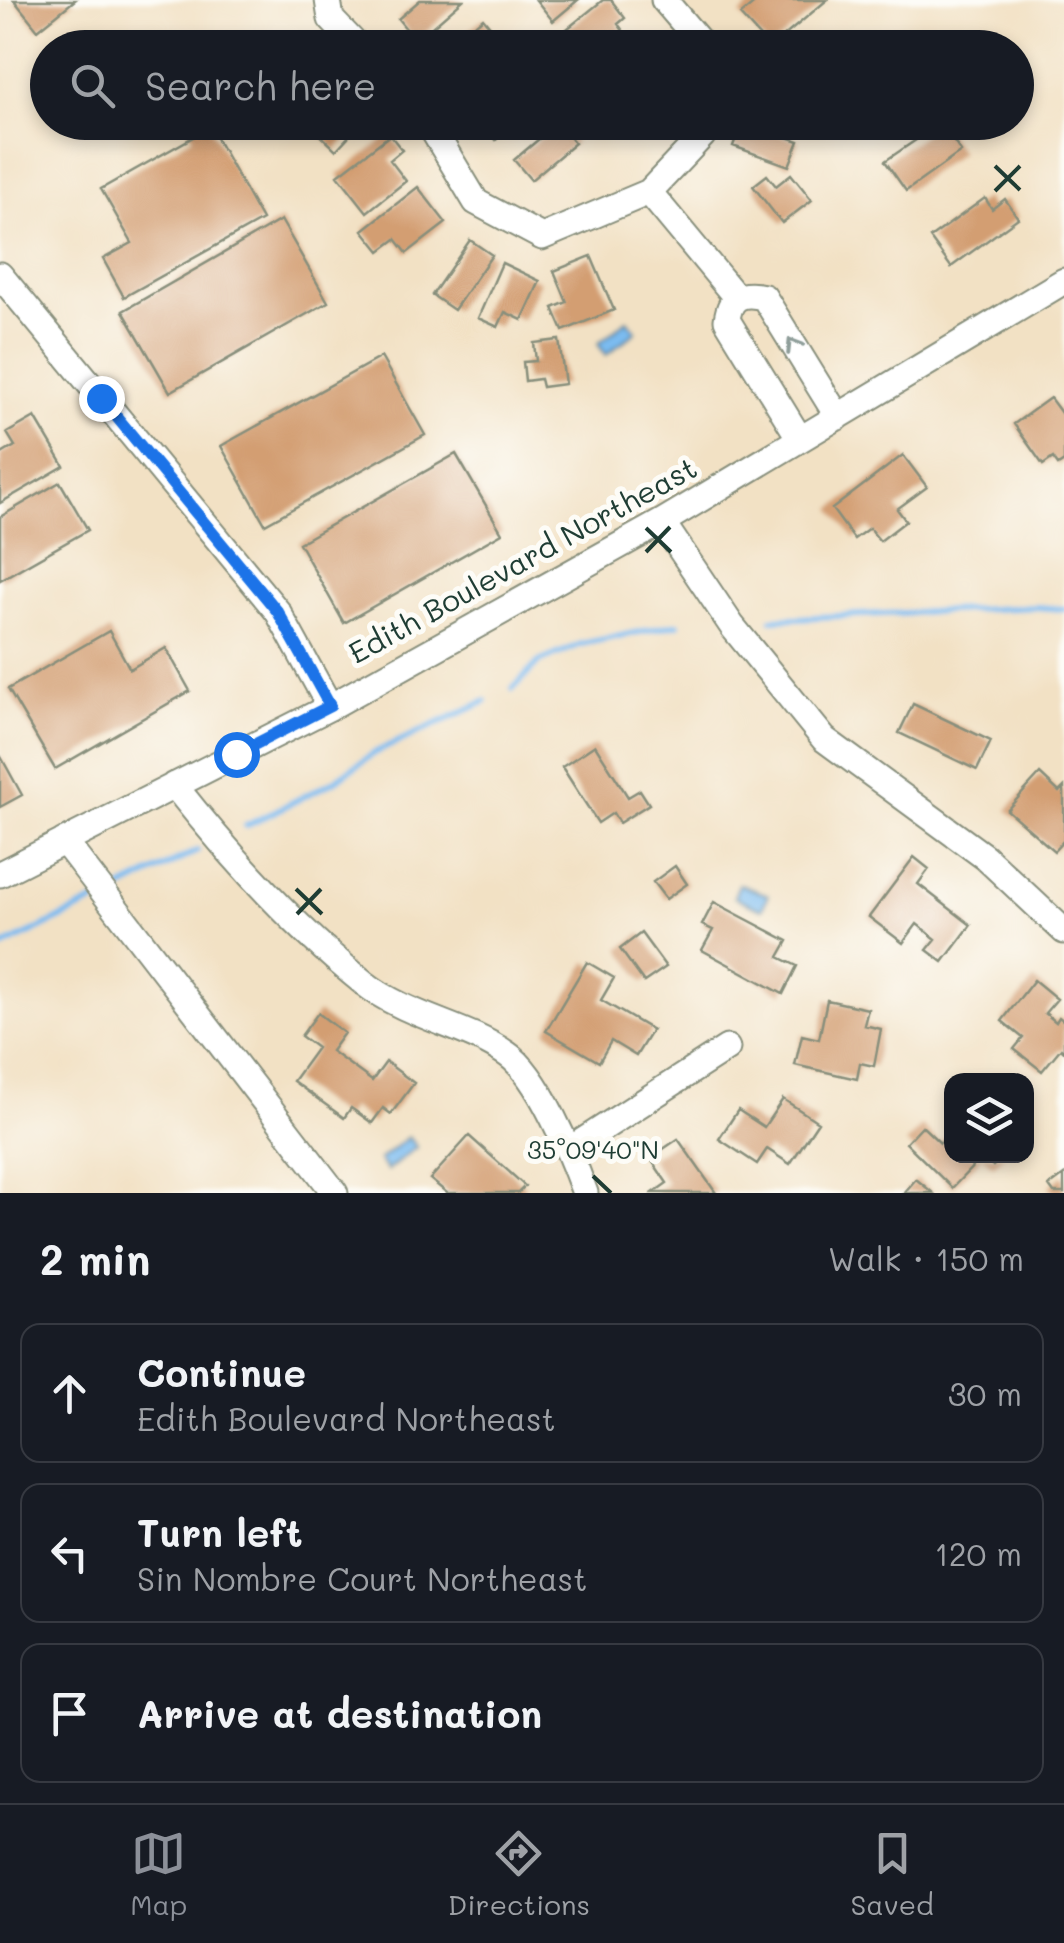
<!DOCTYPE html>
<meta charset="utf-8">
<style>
:root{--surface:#171b24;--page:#20242c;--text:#f1f3f6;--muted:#9ea1a6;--line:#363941;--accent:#8c9099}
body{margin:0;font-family:Mali,sans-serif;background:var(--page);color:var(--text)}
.controls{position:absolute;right:30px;bottom:30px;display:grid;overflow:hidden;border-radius:20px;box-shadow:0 5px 15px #0003}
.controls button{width:90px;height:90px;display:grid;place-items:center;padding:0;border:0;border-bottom:2px solid var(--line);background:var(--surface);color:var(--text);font:50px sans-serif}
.stop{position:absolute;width:30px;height:30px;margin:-22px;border:8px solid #1a73e8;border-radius:50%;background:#fff}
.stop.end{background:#1a73e8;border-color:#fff;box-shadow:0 2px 10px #0008}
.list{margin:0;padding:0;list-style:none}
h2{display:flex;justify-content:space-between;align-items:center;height:130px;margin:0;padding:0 40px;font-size:42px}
h2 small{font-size:32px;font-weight:400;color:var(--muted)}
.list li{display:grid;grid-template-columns:65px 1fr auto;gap:30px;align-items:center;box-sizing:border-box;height:140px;margin:0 20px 20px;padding:0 20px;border:2px solid var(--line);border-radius:20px}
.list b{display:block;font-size:38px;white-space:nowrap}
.list p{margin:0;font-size:32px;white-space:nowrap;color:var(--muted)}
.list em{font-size:32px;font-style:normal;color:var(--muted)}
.icon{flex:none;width:55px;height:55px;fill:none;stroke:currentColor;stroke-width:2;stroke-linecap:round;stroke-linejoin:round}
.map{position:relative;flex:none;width:1064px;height:1193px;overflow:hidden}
.search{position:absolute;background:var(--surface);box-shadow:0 5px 15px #0003;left:30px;right:30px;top:30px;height:110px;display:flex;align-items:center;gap:25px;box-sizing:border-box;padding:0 35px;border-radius:55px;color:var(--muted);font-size:38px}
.sheet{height:610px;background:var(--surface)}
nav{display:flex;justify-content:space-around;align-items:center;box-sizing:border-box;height:140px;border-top:2px solid var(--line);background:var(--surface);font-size:28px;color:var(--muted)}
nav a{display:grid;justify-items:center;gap:5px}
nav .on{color:var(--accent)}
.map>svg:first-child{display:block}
</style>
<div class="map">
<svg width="1064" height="1193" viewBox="0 0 1064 1193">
<rect width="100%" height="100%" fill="#fdfcf7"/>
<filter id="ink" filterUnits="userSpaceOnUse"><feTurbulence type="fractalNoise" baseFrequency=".01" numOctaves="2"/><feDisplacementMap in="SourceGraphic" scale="20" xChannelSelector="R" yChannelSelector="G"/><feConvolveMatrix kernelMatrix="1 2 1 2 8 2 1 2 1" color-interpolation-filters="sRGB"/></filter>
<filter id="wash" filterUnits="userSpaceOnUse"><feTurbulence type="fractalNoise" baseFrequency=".0048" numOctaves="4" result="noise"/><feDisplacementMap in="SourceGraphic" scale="40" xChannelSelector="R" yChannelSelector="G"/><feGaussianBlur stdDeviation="2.25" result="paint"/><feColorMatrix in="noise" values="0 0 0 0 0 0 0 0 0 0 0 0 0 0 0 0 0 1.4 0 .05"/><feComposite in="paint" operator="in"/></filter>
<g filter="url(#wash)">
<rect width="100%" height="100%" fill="#f2e1c4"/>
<!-- water -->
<path fill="#7bbbf0" stroke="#4d7c92" stroke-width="2.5" d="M 627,320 L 636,331 L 606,355 L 598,344 Z
M 739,884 L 768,895 L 762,909 L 734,897 Z
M 408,1137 L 416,1147 L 387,1171 L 379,1160 Z"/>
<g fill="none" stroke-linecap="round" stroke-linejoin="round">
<!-- stream -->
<path stroke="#7bbbf0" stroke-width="6" d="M 772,619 L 1036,607 L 1064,609
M 513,689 L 539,662 L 581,644 L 678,624
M 246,826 L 334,781 L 376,752 L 486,701
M 113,893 L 197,851
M 0,948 L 102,898"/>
</g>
<g id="blocks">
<!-- building -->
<path fill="#d39e72" d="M 14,0 L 75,0 L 38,30 Z
M 420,0 L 463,0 L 416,41 L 398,19 Z
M 536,0 L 578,0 L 553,21 Z
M 603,0 L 611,0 L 625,18 L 618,24 L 630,40 L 620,48 L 558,48 L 552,41 Z
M 758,0 L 827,0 L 770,48 L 740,15 Z
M 483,18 L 508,48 L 448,48 Z
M 200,122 L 207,122 L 262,220 L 124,297 L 103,259 L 132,243 L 101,189 L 193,137 L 188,129 Z
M 312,122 L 362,122 L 336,150 L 310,125 Z
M 479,122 L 514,122 L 496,140 Z
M 742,122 L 799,141 L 789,166 L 733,146 Z
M 558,123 L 575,143 L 531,180 L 514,160 Z
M 941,123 L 961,152 L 906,191 L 885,161 Z
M 390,135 L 402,150 L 390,160 L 406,181 L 367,212 L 338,175 Z
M 791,174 L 812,200 L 782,223 L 753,186 L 767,175 L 776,186 Z
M 418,187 L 446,223 L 407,253 L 396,239 L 380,251 L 363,230 Z
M 985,198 L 992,209 L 1005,199 L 1018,218 L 951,267 L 930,238 Z
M 281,220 L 328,302 L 170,392 L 123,311 Z
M 470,240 L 492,255 L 454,310 L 432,295 Z
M 591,256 L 614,310 L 563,331 L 553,308 L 567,302 L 554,271 Z
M 502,263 L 540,281 L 522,320 L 505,312 L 498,327 L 478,318 Z
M 559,340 L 565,384 L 542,387 L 540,379 L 525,381 L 523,362 L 536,361 L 534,343 Z
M 381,357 L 425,435 L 265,524 L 221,446 Z
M 1050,398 L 1064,417 L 1064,461 L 1058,465 L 1053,458 L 1043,465 L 1014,424 Z
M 35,417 L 64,466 L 0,503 L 0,455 L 15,446 L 7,433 Z
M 456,454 L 502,533 L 344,623 L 299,543 Z
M 903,455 L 927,487 L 897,509 L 906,521 L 880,541 L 869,528 L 854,539 L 832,509 Z
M 60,482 L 88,530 L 0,580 L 0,517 Z
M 109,631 L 130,669 L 166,648 L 190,691 L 55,769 L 8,689 Z
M 913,704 L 991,741 L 977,770 L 899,733 Z
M 595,745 L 628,797 L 640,790 L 649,804 L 619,823 L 613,813 L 598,823 L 562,767 Z
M 0,755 L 22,795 L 0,807 Z
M 1040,774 L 1059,792 L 1064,787 L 1064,840 L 1054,851 L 1007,810 Z
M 914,857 L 929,869 L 918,884 L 971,925 L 943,962 L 927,950 L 936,939 L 917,924 L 903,943 L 869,917 Z
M 675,866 L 687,884 L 666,899 L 653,882 Z
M 714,902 L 788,941 L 779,957 L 797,966 L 783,994 L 702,950 L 713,930 L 702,925 Z
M 641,933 L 666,967 L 644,982 L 620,949 Z
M 587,962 L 614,978 L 601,1000 L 652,1030 L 636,1056 L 611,1041 L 599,1062 L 546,1031 Z
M 1034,980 L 1057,999 L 1045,1013 L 1056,1022 L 1059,1017 L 1064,1021 L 1064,1051 L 1061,1048 L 1042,1071 L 1014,1049 L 1023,1038 L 1002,1021 Z
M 827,1000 L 868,1009 L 864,1025 L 881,1029 L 874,1066 L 860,1063 L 857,1079 L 795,1065 L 802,1035 L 819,1039 Z
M 318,1013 L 344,1033 L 331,1051 L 372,1081 L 386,1062 L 414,1083 L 391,1114 L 383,1108 L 372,1123 L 351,1108 L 344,1118 L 293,1081 L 317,1048 L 301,1036 Z
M 783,1099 L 818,1122 L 790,1164 L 767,1149 L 757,1164 L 719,1139 L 738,1110 L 764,1127 Z
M 922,1126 L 940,1143 L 952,1131 L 952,1156 L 1004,1156 L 993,1166 L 983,1156 L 952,1188 L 906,1143 Z
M 469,1136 L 525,1186 L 518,1193 L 447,1193 L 430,1179 Z
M 678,1139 L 716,1193 L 653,1193 L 667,1183 L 650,1158 Z
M 1064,1175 L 1064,1193 L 1054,1193 L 1049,1186 Z
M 916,1179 L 933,1193 L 904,1193 Z"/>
</g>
</g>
<g filter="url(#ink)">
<use href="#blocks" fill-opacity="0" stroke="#888f7c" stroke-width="2.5"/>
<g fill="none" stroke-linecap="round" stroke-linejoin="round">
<defs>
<path id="minor" d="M 328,0 L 331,19 L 359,48
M 664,0 L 705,48
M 428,122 L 476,202 L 542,237 L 649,192 L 703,135 L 705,122
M 649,192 L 736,297
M 0,275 L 278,612 L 330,707
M 800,439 L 727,320 C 730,296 742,292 764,297 L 838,417
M 662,522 L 732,626 L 824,739 L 985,857 L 1064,931
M 174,785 C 230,856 293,926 364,983 C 407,1017 463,1024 507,1054 C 539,1075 572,1157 585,1193
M 64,841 L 335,1193
M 0,874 L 330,707 L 662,522 L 1064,281
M 569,1150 L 727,1048"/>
</defs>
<!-- minor casing -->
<use href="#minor" stroke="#888f7c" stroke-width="29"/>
<!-- minor -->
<use href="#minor" stroke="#fff" stroke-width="25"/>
</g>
<!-- one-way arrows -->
<defs><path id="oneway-chevron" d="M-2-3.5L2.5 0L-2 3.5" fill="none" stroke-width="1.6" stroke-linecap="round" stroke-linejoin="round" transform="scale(2.5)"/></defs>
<use stroke="#8f9e9a" href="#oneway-chevron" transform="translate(793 345) rotate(-122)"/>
</g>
<g fill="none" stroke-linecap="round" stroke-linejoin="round" filter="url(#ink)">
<!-- route -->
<path stroke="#1a73e8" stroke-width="12" d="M 101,398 L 278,612 L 330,706 L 236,754"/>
</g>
<!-- ticks -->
<path fill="none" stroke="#1f3d34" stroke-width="4" d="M 995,166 L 1020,190M 995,191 L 1020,166M 646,528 L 671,552M 646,552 L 670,527M 296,889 L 322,914M 297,914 L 321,889M 593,1176 L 611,1193"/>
<g text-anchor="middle" stroke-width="10" stroke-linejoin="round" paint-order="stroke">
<!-- street labels -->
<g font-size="30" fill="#1f3d34" stroke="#fdfcf7">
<text transform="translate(523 561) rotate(-29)" y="10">Edith Boulevard Northeast</text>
</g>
</g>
<g font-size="25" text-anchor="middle" fill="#1f3d34" stroke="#fdfcf7" stroke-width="10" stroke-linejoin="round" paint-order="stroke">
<text x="593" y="1159">35°09'40"N</text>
</g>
</svg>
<div class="controls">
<button><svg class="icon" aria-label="layers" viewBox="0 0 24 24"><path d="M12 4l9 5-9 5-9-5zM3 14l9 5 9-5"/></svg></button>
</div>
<div class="stop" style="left:236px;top:754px"></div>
<div class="stop end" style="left:101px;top:398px"></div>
<div class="search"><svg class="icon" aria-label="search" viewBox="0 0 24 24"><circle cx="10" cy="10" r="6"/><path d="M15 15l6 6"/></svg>Search here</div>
</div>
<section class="sheet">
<h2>2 min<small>Walk · 150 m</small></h2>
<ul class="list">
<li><svg class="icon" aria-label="ahead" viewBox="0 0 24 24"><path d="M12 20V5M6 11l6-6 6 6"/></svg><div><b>Continue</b><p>Edith Boulevard Northeast</p></div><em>30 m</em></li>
<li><svg class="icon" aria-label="left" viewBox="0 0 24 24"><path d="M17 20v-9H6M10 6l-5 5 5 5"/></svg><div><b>Turn left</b><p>Sin Nombre Court Northeast</p></div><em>120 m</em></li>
<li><svg class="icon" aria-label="arrive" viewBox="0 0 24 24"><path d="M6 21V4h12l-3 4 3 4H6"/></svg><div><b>Arrive at destination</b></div></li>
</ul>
</section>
<nav>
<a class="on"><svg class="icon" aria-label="map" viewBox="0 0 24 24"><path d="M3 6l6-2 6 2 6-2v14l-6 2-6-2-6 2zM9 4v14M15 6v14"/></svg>Map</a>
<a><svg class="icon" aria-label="directions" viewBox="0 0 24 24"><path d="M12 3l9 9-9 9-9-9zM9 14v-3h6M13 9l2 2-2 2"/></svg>Directions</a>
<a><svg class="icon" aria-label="saved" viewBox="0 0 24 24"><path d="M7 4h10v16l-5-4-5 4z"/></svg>Saved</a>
</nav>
